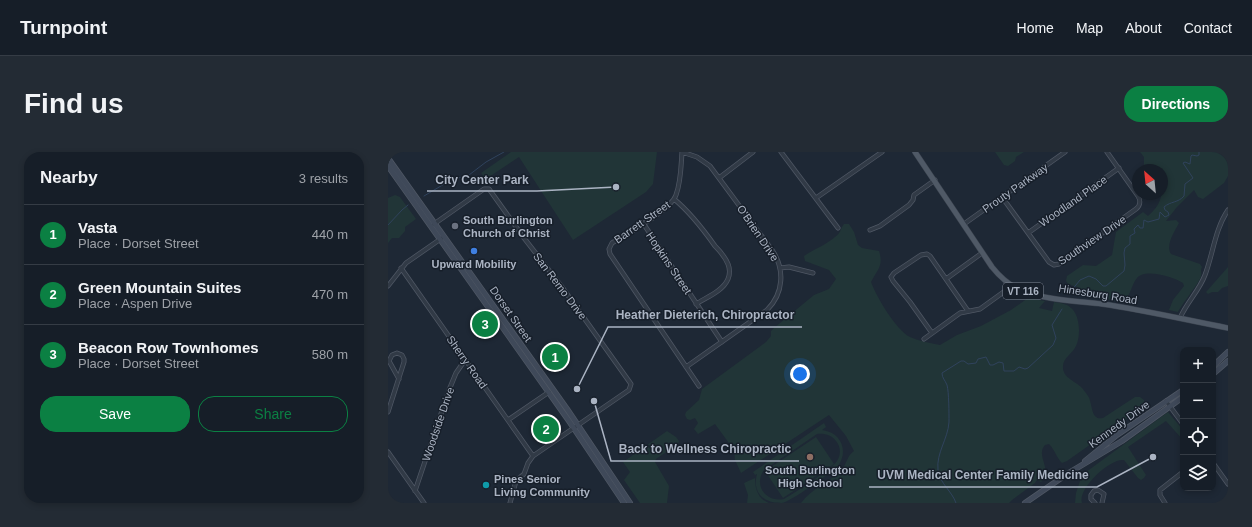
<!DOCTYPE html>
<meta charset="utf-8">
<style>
:root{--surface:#161e28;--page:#232b34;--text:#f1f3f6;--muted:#9ea2a8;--line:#353c45;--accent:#0b8043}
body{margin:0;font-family:Helvetica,sans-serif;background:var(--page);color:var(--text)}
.controls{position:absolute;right:12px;bottom:12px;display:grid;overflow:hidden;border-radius:8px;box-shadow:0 2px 6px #0003}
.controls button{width:36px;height:36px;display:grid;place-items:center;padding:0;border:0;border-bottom:1px solid var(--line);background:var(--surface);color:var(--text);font:20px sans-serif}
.compass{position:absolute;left:744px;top:12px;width:36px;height:36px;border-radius:50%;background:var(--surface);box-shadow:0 2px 6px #0003;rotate:333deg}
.you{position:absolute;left:412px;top:222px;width:14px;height:14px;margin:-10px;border:3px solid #fff;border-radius:50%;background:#1a73e8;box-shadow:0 0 0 6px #1a73e833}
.badge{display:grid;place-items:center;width:26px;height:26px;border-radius:50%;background:var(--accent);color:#fff;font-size:13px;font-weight:700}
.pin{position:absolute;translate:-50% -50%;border:2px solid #fff;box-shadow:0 1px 4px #0006}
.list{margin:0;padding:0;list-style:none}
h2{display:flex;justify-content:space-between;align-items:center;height:52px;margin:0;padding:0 16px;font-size:17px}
h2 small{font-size:13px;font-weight:400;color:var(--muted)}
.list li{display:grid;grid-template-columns:26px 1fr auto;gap:12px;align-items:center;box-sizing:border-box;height:60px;padding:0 16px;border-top:1px solid var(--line)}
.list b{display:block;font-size:15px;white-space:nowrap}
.list p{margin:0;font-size:13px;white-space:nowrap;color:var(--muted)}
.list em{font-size:13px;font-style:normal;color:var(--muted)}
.actions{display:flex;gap:8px;padding:12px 16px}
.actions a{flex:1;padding:9px 0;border:1px solid var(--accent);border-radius:16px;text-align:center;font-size:14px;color:var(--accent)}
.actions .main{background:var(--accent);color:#fff}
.icon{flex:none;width:22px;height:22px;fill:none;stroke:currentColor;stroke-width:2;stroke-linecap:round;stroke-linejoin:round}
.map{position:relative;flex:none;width:840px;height:351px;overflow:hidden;border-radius:16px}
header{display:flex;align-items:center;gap:24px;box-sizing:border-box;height:56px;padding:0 20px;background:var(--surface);border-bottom:1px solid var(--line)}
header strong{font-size:19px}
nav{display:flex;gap:22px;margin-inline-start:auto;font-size:14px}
.intro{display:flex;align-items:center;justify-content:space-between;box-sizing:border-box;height:96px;padding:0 24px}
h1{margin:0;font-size:28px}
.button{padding:10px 18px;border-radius:16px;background:var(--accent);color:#fff;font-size:14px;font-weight:700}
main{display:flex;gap:24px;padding:0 24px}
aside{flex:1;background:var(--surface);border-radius:16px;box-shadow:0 2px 6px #0003}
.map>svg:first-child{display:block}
</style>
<header>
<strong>Turnpoint</strong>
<nav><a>Home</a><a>Map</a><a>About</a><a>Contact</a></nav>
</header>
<div class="intro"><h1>Find us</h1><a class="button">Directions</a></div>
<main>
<aside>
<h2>Nearby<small>3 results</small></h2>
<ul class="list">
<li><span class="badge">1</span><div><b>Vasta</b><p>Place · Dorset Street</p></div><em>440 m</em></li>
<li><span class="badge">2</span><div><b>Green Mountain Suites</b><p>Place · Aspen Drive</p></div><em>470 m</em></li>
<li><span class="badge">3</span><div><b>Beacon Row Townhomes</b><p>Place · Dorset Street</p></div><em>580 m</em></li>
</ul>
<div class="actions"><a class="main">Save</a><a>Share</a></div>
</aside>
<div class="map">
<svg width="840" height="351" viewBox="0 0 840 351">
<rect width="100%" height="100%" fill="#1e2835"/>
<!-- green -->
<path fill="#213537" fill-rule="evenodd" d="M 123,0 L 269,0 L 265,32 L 258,40 L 185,88 L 131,5 L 98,27 L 93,21 Z
M 607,0 L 636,0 L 628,5 L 627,9 L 620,14 L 616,13 Z
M 752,0 L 840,0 L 840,24 L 836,31 L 815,47 L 810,45 L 806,38 L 789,55 L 778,69 L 788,68 L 791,71 C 787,79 777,93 783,102 L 812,112 L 814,115 C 812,119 814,120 813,124 C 812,130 794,152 790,160 L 781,158 L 785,148 L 796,134 L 795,131 C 786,125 757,116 749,126 C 743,133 743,145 734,150 L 697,143 L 689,135 L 680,132 L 678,129 L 679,124 L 695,113 L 708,114 L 724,103 L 728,80 L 755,60 L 760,64 C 777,50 774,37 774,18 L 758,18 L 756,15 L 756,5 Z
M 7,43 L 12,45 L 28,67 L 17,75 L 17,79 L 11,86 L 4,86 L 0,91 L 0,46 Z
M 456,72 L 461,72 L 466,80 L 470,93 L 474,96 L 491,99 C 496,114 489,118 483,130 C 488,144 508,178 522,185 C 531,189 542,191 552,193 L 569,183 L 593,174 L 623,158 L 640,146 L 657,149 L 651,156 L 664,159 L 666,150 C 671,151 678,151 683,156 C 692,163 693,184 688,194 C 685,201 675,206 675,214 C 674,226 688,229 694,236 C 696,238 698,241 700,244 C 705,251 702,269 715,266 L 747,245 L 752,245 L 756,248 L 756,252 L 754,256 L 679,309 L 674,311 C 668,305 667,298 661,292 L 657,293 C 648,303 662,314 656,327 L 653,330 L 649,328 L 647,331 L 624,348 L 621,351 L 413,351 C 424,336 442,330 454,317 C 460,310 458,305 466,299 L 458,284 L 441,263 L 353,321 L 347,308 L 346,298 L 327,272 L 310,282 L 306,277 L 310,271 L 307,266 L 302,268 L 299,267 L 297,263 L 298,260 L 311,248 L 314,237 L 378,190 L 383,184 L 383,179 L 386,176 L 426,143 L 441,137 L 448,127 L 441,118 L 417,109 L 416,104 C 426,97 438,93 447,85 C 453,81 452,77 456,72 Z
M 840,115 L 840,134 L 834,136 L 830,140 L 824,140 L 820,142 L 818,140 Z
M 780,260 L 795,278 L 795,288 L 778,269 L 740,295 L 758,323 L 756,326 L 753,328 L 750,326 L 736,308 C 722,306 689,337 694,351 L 687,351 L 688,341 L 694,323 Z
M 436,271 L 438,275 L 434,278 C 453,280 461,299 450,314 C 443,321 402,350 394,351 C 385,351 377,349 372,343 C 367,336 367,329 369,322 L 367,323 L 365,320 ZM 429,282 C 436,281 444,283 448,289 C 453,295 453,303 449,309 C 445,316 405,342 396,347 C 378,351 365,333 376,318 Z
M 279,279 L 288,285 L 291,289 L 290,292 L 268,307 L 267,310 L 281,334 L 279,351 L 252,351 L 236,328 L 242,320 L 235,310 Z
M 428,285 L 446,312 L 395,346 L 377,319 Z
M 367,326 C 367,337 370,347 381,351 L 359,351 L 360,343 L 356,331 Z"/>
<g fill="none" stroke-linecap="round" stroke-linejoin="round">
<!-- stream -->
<path stroke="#30435d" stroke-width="1" d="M 36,44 L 63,28 L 81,23 L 98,10 L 116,0
M 0,73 L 14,58 L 20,53
M 683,139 L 692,128 L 701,124 L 708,127 L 715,134 L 718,134 L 736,119 L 737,113 L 736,101 L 737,96 L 742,92 L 742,84 L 747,81 L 746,77 L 750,73 L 752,76 L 755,76 L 756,68 L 760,70 L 771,67 L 772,60 L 777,65 L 781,63 L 780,60 L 777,58 L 776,55 C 783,49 790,51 796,44 L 797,32 L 805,26 L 795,11 L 797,10 L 802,12 L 803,4 L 804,3 L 809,4 L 811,3 L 811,0
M 568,351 C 564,339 552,332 550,318 C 548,301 560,287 561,270 C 561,262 561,240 559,233 C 557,228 554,226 554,221 L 573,209 L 576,209 L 580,212 L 588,211 L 590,207 L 598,205 L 602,213 L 605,213 L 611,210 L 615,211 L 616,219 L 626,219 L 631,215 L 637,217 L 640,216 L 665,193 L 668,186 L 664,173 L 674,157"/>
<defs>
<path id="minor" d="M 294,0 L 309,5 L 322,14 L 384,98 C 397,117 396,141 379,158 L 298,215
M 294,0 C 293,14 293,30 288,43 C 283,58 239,82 224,91 L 221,97 L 222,102 L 311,234
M 393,0 L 450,76
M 331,26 L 365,0
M 614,45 L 661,110 L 666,113 L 671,112 L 748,57 C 752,54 753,49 750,44 L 719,0
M 428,46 L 494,0
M 286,47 C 303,61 315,77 327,94 C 332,99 337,105 340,112 C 342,117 342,122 340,127 C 335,139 319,145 308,152
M 255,71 L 334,190
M 46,72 L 96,37 L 101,37 L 136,86 L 174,135 L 243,232 L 241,238 L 145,304 L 140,311 L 136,322 L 128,329 L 122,351
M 576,72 L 677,0
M 482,78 L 492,74 L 521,53 L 525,48 L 526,43 L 547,28
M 640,81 L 731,16
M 13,116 L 145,304
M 392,116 L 401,115 L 425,121
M 558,127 L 594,101
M 0,134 L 18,111 L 54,86
M 792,166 C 799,150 811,139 817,123 C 825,102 827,77 840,58
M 544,181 L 522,150 L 505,129 L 503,125 L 506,121 L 533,103 L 539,102 L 542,104 L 580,159
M 536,187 L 572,161 L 592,157 L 617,139 L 623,133
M 778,249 L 795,272
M 0,260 L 16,210 L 16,207 L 14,203 L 9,201 L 4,203 L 1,209 L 11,227
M 120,268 L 161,240
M 0,300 L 36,351
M 825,311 L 840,332
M 27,339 L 61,238 L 68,221 L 77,208
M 707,351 L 703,347 L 703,343 L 706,339 L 710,338 L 716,342 L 714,351
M 777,351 L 772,343 L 772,338 L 795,320"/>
<path id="secondary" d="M 0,6 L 179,257 L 242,351
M 0,14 L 181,269 L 236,351
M 825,214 L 840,200
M 825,222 L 840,209
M 697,309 L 729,283 L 795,238
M 637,351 L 679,322 L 734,289 L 795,245"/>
<path id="primary" d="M 527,0 L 604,115 C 612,125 621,133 632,138 C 656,148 688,149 714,152 C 756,158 798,168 840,176"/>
</defs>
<!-- minor casing -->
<use href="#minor" stroke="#4f5764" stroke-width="5"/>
<!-- secondary casing -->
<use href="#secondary" stroke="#4f5764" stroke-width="6"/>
<!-- primary casing -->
<use href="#primary" stroke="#3b434f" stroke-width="6"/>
<!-- minor -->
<use href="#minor" stroke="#313a46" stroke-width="3.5"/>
<!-- secondary -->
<use href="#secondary" stroke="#3f4959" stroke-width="4.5"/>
<!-- primary -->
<use href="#primary" stroke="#4f5966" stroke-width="5"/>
</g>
<!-- markers -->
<circle fill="#6b7280" stroke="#171f2a" stroke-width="1.5" cx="67" cy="74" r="4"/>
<circle fill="#3f7fe0" stroke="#171f2a" stroke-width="1.5" cx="86" cy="99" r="4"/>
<circle fill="#8d6e63" stroke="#171f2a" stroke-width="1.5" cx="422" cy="305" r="4"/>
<circle fill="#0f9aa8" stroke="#171f2a" stroke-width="1.5" cx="98" cy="333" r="4"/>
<g text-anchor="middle" stroke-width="3" stroke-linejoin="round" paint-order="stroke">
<!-- shield labels -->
<rect fill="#171f2a" stroke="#7f8795" stroke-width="1" x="615" y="131" width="40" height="16" rx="3"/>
<g font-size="10" font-weight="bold" fill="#abb4c3">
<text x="635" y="143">VT 116</text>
</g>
<!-- street labels -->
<g font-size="11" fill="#abb4c3" stroke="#171f2a">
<text transform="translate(627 36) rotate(-35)" y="4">Prouty Parkway</text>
<text transform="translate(685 49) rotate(-35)" y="4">Woodland Place</text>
<text transform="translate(254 70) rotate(-35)" y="4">Barrett Street</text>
<text transform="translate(370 81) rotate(56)" y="4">O'Brien Drive</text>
<text transform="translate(704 88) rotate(-34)" y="4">Southview Drive</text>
<text transform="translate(281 111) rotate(56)" y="4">Hopkins Street</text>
<text transform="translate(172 134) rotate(53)" y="4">San Remo Drive</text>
<text transform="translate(710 142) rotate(9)" y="4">Hinesburg Road</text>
<text transform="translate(123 162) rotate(55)" y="4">Dorset Street</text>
<text transform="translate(79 210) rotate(55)" y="4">Sherry Road</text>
<text transform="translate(50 272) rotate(-71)" y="4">Woodside Drive</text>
<text transform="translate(731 272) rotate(-36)" y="4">Kennedy Drive</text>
</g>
<!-- poi labels -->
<g font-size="11" font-weight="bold" fill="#abb4c3" stroke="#171f2a" text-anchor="start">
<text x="75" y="72">South Burlington<tspan x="75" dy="13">Church of Christ</tspan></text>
<text x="86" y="116" text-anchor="middle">Upward Mobility</text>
<text x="422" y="322" text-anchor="middle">South Burlington<tspan x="422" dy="13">High School</tspan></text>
<text x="106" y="331">Pines Senior<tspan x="106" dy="13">Living Community</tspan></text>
</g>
</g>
<!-- callouts -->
<path fill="none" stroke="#abb4c3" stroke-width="1.5" d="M228 35L149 39H39M189 237L220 175H414M206 249L223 309H411M765 305L709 335H481"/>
<g fill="#abb4c3" stroke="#171f2a" stroke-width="1.5">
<circle cx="228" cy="35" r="4"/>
<circle cx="189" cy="237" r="4"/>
<circle cx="206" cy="249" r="4"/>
<circle cx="765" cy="305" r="4"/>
</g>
<g font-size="12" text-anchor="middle" font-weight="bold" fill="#abb4c3" stroke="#171f2a" stroke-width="3" stroke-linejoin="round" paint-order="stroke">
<text x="94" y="32">City Center Park</text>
<text x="317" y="167">Heather Dieterich, Chiropractor</text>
<text x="317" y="301">Back to Wellness Chiropractic</text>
<text x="595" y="327">UVM Medical Center Family Medicine</text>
</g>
</svg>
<div class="controls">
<button>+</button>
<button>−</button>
<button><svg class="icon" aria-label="locate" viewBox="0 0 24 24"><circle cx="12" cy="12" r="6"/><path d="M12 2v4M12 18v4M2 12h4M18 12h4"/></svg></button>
<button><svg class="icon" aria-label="layers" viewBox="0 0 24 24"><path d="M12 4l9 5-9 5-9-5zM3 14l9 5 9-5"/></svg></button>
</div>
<svg class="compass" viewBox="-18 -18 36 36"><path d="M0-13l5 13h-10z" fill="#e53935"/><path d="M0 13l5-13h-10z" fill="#9ea2a8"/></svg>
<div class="you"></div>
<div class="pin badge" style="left:167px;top:205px">1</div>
<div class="pin badge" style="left:158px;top:277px">2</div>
<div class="pin badge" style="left:97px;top:172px">3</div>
</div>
</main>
